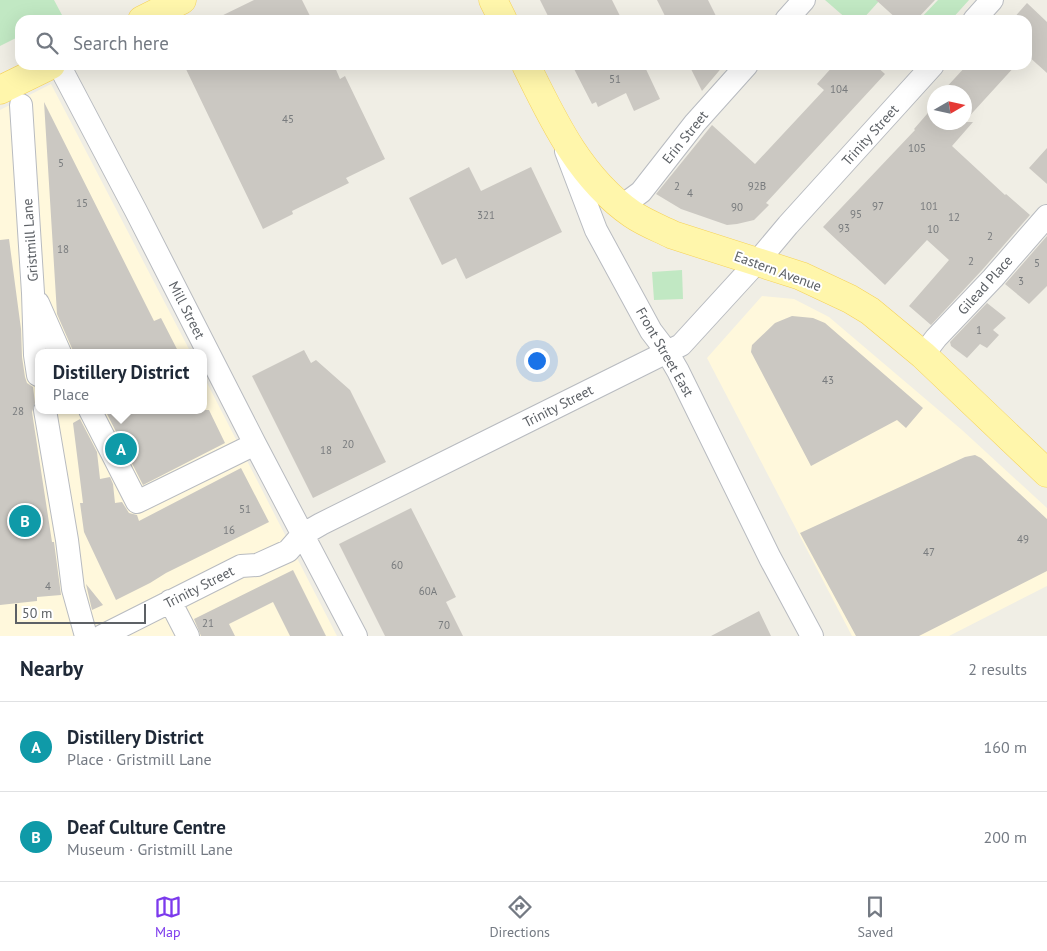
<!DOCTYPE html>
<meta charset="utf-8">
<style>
:root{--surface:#fff;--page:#f6f6f7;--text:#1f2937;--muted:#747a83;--line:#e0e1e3;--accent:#7c3aed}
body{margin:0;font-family:"PT Sans",sans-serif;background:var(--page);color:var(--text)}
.compass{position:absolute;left:927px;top:85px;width:45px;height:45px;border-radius:50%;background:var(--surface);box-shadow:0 5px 20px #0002;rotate:81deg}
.scale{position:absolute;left:15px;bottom:12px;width:131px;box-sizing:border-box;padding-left:5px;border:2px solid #5d6166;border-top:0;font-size:14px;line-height:18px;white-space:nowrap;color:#5d6166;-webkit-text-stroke:4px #fff;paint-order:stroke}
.you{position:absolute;left:536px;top:360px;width:18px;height:18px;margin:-12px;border:4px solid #fff;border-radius:50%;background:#1a73e8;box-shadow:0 0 0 8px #1a73e833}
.badge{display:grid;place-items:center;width:32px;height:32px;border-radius:50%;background:var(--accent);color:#fff;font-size:16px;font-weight:700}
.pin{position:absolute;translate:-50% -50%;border:2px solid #fff;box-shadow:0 1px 5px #0006}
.popup{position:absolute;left:35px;top:349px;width:172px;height:65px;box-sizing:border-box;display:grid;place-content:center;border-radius:10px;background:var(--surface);filter:drop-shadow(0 1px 4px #0005);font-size:16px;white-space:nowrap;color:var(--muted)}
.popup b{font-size:19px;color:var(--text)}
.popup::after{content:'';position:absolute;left:50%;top:100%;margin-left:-10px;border:10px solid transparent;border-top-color:var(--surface)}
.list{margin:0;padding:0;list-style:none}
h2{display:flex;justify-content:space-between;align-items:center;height:65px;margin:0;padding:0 20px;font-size:21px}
h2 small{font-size:16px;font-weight:400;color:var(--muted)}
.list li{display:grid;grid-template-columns:32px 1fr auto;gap:15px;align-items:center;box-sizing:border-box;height:90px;padding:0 20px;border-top:1px solid var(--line)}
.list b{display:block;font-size:19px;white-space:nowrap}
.list p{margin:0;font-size:16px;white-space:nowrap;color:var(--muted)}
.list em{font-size:16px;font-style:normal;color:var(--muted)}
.icon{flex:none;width:28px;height:28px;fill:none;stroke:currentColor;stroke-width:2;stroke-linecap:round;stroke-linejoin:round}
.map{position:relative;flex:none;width:1047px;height:636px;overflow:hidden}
.search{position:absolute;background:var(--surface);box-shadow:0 5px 20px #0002;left:15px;right:15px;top:15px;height:55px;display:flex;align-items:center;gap:12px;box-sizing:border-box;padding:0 18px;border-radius:15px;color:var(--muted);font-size:19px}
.sheet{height:245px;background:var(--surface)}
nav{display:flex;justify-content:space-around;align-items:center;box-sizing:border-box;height:70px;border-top:1px solid var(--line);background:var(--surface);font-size:14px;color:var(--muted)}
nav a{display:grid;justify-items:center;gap:2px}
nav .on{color:var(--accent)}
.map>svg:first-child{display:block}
</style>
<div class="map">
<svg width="1047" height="636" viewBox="0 0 1047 636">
<rect width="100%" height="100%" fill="#f0eee5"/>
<!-- commercial -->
<path fill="#fff8dc" d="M 51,84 L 191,353 L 38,353 L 38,410 L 204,410 L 204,377 L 337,636 L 0,636 L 0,110 Z
M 762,296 L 794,299 L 829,317 L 962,430 L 1047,508 L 1047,586 L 949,636 L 852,636 L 707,358 Z"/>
<!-- green -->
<path fill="#c1e8c3" d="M 0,0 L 54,0 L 62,15 L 52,20 L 20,20 L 20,36 L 0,46 Z
M 825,0 L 880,0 L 862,20 L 848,20 Z
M 938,0 L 969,0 L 951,20 L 919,20 Z
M 682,270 L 683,299 L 654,300 L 652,272 Z"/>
<!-- building -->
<path fill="#cbc8c2" d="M 254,0 L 302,0 L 312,20 L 213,20 Z
M 540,0 L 612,0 L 622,20 L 550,20 Z
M 657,0 L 708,0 L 718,20 L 667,20 Z
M 876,0 L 935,0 L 916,20 L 898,20 Z
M 1027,3 L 1047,22 L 1047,73 L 1027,55 L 1027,20 L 1012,20 Z
M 184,65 L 334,65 L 340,79 L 345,76 L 385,159 L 346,178 L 349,183 L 292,211 L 293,214 L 263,229 Z
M 572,65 L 644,65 L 660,99 L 634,111 L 626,93 L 598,107 L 596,102 L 592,104 Z
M 689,65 L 724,65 L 702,91 Z
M 834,65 L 875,65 L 885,74 L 766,203 L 769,205 L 754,220 L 737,224 L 727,225 L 681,209 L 656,194 L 712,125 L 755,164 L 824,90 L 817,84 Z
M 967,65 L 1016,65 L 964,122 L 964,92 L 942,92 Z
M 44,102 L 154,321 L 161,318 L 179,353 L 74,353 L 57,314 Z
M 934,106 L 934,122 L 973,122 L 952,146 L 1005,195 L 1006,194 L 1030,215 L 983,269 L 931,325 L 909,306 L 949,260 L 927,240 L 885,285 L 823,227 L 915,130 L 914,129 Z
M 1047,148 L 1047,184 L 1029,168 Z
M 469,167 L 481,191 L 531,167 L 562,232 L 466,279 L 456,258 L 442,265 L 409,198 Z
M 1047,236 L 1047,286 L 1029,304 L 1005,284 Z
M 9,239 L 21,329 L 22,357 L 25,377 L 27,383 L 33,387 L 35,403 L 32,412 L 52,542 L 54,542 L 61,595 L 37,597 L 37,601 L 0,605 L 0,240 Z
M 987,303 L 1006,318 L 993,330 L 999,335 L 987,348 L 980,344 L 967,358 L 951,346 L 950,342 Z
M 792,316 L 813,318 L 825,323 L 923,408 L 906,428 L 897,420 L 811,466 L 751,352 L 752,345 L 775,323 Z
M 304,350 L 311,363 L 316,360 L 350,390 L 386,462 L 313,498 L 252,376 Z
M 105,410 L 209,410 L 225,443 L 143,485 Z
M 80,419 L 97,452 L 100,479 L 110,477 L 113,484 L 115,503 L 122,502 L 129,513 L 137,515 L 139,521 L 241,468 L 269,522 L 166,573 L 150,583 L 116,600 L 84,532 L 80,503 L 83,503 L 73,423 Z
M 975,455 L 981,458 L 1047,519 L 1047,571 L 919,636 L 856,636 L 800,533 L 965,457 Z
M 411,508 L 456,597 L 446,602 L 463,636 L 385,636 L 339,544 Z
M 293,570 L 326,636 L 290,636 L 273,602 L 229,624 L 235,636 L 201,636 L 194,619 Z
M 86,584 L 103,605 L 92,610 Z
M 759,611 L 771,636 L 711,636 Z"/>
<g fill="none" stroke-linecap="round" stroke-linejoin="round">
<defs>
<path id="minor" d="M 786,20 L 804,0
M 974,20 L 992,0
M 59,65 L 136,211 L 255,444 L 356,636
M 21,105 L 33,293 L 35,355 L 38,375
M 566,151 L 596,230 L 651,331 L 667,352 L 678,371 L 770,558 L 812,636
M 622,206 L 641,192 L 695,123 L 747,65
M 38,303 L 60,353
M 923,355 L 936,338 L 993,278 L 1047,216
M 45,410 L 67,540 L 73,589 L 86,636
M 90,410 L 137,502 L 255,444
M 170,601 L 188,636
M 102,636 L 241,566 L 257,565 L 288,551 L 302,535 L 321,524 L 681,345 L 757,262 L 788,225 L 933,65"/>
<path id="major" d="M 493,0 L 503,20
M 142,20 L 182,0
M 526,65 C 553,120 580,178 632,214 C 645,223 659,228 673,235 L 801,276 L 850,299 L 870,311 L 923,355 L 1047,473
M 0,90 L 51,65"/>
</defs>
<!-- minor casing -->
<use href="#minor" stroke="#b8bbc0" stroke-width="24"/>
<!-- major casing -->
<use href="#major" stroke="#f6d258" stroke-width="29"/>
<!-- minor -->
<use href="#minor" stroke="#fff" stroke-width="22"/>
<!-- major -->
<use href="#major" stroke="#fff6ab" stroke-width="28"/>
</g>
<g text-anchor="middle" stroke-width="4" stroke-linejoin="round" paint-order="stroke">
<!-- number labels -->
<g font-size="11" fill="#787b7d">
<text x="615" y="83">51</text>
<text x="839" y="93">104</text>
<text x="288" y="123">45</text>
<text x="917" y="152">105</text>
<text x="61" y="167">5</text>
<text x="677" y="190">2</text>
<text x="757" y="190">92B</text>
<text x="690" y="197">4</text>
<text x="82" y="207">15</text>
<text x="878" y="210">97</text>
<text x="929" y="210">101</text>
<text x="737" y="211">90</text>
<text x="856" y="218">95</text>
<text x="486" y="219">321</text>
<text x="954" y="221">12</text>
<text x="844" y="232">93</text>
<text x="933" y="233">10</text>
<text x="990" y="240">2</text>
<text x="63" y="253">18</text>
<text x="971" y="265">2</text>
<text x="1037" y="267">5</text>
<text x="1021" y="285">3</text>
<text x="979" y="334">1</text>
<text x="828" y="384">43</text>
<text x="18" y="415">28</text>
<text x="348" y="448">20</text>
<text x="326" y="454">18</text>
<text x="245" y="513">51</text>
<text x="229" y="534">16</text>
<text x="1023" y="543">49</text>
<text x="929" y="556">47</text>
<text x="397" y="569">60</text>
<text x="48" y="590">4</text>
<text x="428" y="595">60A</text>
<text x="208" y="627">21</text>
<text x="444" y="629">70</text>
</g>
<!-- street labels -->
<g font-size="14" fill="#5d6166" stroke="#fff">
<text transform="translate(870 135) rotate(-48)" y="5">Trinity Street</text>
<text transform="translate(685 137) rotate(-51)" y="5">Erin Street</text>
<text transform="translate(30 240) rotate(-94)" y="5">Gristmill Lane</text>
<text transform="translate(778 271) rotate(20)" y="5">Eastern Avenue</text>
<text transform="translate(985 285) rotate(-48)" y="5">Gilead Place</text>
<text transform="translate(187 310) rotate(63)" y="5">Mill Street</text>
<text transform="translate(665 352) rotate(60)" y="5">Front Street East</text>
<text transform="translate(558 406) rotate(-27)" y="5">Trinity Street</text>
<text transform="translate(199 587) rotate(-27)" y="5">Trinity Street</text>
</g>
</g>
</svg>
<svg class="compass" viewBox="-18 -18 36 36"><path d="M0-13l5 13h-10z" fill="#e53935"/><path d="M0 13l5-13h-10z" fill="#747a83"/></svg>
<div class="scale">50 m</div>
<div class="you"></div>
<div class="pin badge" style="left:121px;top:449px;background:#0f9aa8">A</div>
<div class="popup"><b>Distillery District</b>Place</div>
<div class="pin badge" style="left:25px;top:521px;background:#0f9aa8">B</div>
<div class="search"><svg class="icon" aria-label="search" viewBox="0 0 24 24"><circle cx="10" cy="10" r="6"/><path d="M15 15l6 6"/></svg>Search here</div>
</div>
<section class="sheet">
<h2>Nearby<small>2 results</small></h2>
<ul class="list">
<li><span class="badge" style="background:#0f9aa8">A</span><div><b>Distillery District</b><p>Place · Gristmill Lane</p></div><em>160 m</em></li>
<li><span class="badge" style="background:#0f9aa8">B</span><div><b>Deaf Culture Centre</b><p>Museum · Gristmill Lane</p></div><em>200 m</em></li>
</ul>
</section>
<nav>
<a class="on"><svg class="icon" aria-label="map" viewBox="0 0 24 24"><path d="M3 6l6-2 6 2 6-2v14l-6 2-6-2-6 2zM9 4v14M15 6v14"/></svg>Map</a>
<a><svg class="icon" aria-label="directions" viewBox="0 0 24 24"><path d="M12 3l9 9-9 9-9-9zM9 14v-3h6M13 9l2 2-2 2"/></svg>Directions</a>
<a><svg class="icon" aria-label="saved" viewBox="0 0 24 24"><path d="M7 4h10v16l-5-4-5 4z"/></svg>Saved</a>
</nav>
